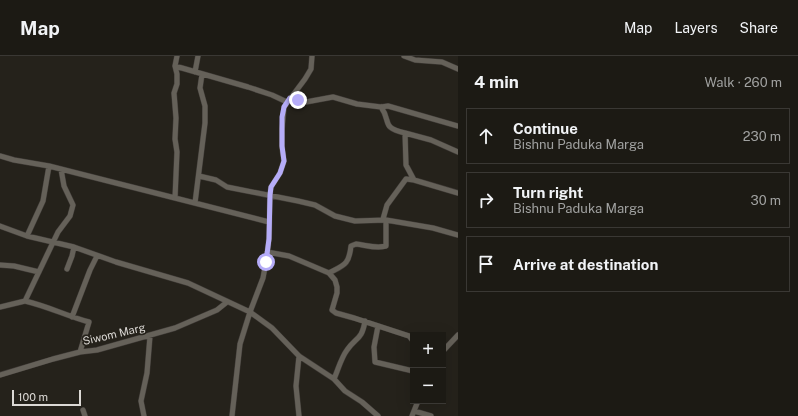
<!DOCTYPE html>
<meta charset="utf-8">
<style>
:root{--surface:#1c1a14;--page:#292722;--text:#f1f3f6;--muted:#a0a1a0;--line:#3a3834}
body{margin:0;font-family:"Public Sans",sans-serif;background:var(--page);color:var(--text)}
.controls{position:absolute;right:12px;bottom:12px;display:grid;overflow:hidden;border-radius:0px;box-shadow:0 4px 16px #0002}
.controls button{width:36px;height:36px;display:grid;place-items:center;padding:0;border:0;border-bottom:1px solid var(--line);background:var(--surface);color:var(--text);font:20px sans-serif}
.scale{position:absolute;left:12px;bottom:10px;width:69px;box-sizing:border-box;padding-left:4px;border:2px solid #dcd9d5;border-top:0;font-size:11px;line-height:14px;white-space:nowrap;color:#dcd9d5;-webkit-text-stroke:3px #25221b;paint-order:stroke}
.stop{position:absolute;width:12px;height:12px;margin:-9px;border:3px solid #b5acf8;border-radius:50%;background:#fff}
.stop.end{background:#b5acf8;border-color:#fff;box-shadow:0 1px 4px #0008}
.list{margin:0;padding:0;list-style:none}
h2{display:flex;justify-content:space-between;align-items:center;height:52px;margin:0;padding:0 16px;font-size:17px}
h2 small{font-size:13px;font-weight:400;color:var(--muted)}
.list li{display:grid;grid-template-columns:26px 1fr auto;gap:12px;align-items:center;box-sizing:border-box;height:56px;margin:0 8px 8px;padding:0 8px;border:1px solid var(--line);border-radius:0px}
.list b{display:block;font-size:15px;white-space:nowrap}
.list p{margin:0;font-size:13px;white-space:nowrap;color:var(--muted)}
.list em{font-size:13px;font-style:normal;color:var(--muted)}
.icon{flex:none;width:22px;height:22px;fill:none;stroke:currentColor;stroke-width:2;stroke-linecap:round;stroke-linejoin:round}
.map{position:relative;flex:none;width:458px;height:360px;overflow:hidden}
header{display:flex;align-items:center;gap:24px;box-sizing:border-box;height:56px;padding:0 20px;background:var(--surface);border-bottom:1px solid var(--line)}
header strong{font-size:19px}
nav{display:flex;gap:22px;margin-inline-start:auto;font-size:14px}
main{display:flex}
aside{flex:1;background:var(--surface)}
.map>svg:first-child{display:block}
</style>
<header>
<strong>Map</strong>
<nav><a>Map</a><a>Layers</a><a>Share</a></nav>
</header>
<main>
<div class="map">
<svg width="458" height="360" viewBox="0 0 458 360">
<rect width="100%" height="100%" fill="#25221b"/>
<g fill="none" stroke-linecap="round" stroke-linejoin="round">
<defs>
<path id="minor" d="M 177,0 L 175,10 L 177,18 L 177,28 L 174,37 L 176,62 L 175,83 L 177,96 L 175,142 L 269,166
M 404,0 L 415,4 L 442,6 L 458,13
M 175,10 L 248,31 L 272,39 L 287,46
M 195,16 L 198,0
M 290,42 L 306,46 L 333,41 L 357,48 L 381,51 L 388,50 L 458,70
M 381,51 C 392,66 380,71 405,77 L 406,109 L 414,124 L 458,137
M 405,77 L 431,84 L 458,96
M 0,100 L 14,104 L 49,110 L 175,142
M 199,120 L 216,124 L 227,131 L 298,145 L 315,149 L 335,160 L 355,165 L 386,164 L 433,172 L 458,179
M 195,147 L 205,67 L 205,50 L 200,32 L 202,18
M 383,163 L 387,149 L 406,123 L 414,124
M 0,170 L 27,180 L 74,191 L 116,206 L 188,227 L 250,256 L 272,272 L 299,300 L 334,323 L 345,335 L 362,346 L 378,360
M 27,180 L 43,145 L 49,110
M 267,196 L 289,200 L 329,217 L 335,224 L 337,231 L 337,237 L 332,254 L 336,257 L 354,262 L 409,280 L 413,285
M 0,209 L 14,210 L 39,216
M 67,213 L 72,200 L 74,191
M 329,217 C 344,209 349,209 351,190 L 356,188 C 366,189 376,193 386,190 L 386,164
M 25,245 C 47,250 67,260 89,266 L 80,296
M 0,251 L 25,245 L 58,176 L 70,160 L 73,149 L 64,130 L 61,113
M 72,261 L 90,214 L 97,200
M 378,270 L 374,291 L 375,306 L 413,315
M 443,295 L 458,279
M 0,319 L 53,303 L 80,296 L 97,294 L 175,272 L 217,254 L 227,246
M 334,323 C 338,314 341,302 347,294 C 356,281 362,284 365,265
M 83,354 L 85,360
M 414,355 L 431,360
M 144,360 L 141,345 L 147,317 L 150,280
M 232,360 L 240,288 L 250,256 L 263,222 L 266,206 L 269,183 L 270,139 L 271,131 L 280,117 L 284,105 L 282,91 L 282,73 L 284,51 L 305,23 L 311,13 L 312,0
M 299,360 L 296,330 L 299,300
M 412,360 L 418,345"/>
</defs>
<!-- minor casing -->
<use href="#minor" stroke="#403c38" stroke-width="6"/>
<!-- minor -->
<use href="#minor" stroke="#656159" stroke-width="5"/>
</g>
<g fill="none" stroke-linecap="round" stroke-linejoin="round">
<!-- route -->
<path stroke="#b5acf8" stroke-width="5" d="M 266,206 L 269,183 L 270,139 L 271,131 L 280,117 L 284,105 L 282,90 L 282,61 L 284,51 L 290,42 L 298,44"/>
</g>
<g text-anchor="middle" stroke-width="3.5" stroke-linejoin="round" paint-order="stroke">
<!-- street labels -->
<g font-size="11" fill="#dcd9d5" stroke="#25221b">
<text transform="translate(114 278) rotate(-13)" y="4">Siwom Marg</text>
</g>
</g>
</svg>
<div class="controls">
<button>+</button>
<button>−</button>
</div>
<div class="scale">100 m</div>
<div class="stop" style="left:266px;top:206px"></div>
<div class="stop end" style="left:298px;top:44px"></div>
</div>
<aside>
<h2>4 min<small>Walk · 260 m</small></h2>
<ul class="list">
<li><svg class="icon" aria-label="ahead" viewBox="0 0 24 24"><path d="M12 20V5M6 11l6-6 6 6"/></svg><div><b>Continue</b><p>Bishnu Paduka Marga</p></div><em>230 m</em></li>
<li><svg class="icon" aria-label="right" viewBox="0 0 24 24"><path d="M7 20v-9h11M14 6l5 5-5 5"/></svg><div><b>Turn right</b><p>Bishnu Paduka Marga</p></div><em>30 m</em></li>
<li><svg class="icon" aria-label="arrive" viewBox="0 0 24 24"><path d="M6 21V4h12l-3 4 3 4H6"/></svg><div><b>Arrive at destination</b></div></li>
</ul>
</aside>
</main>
